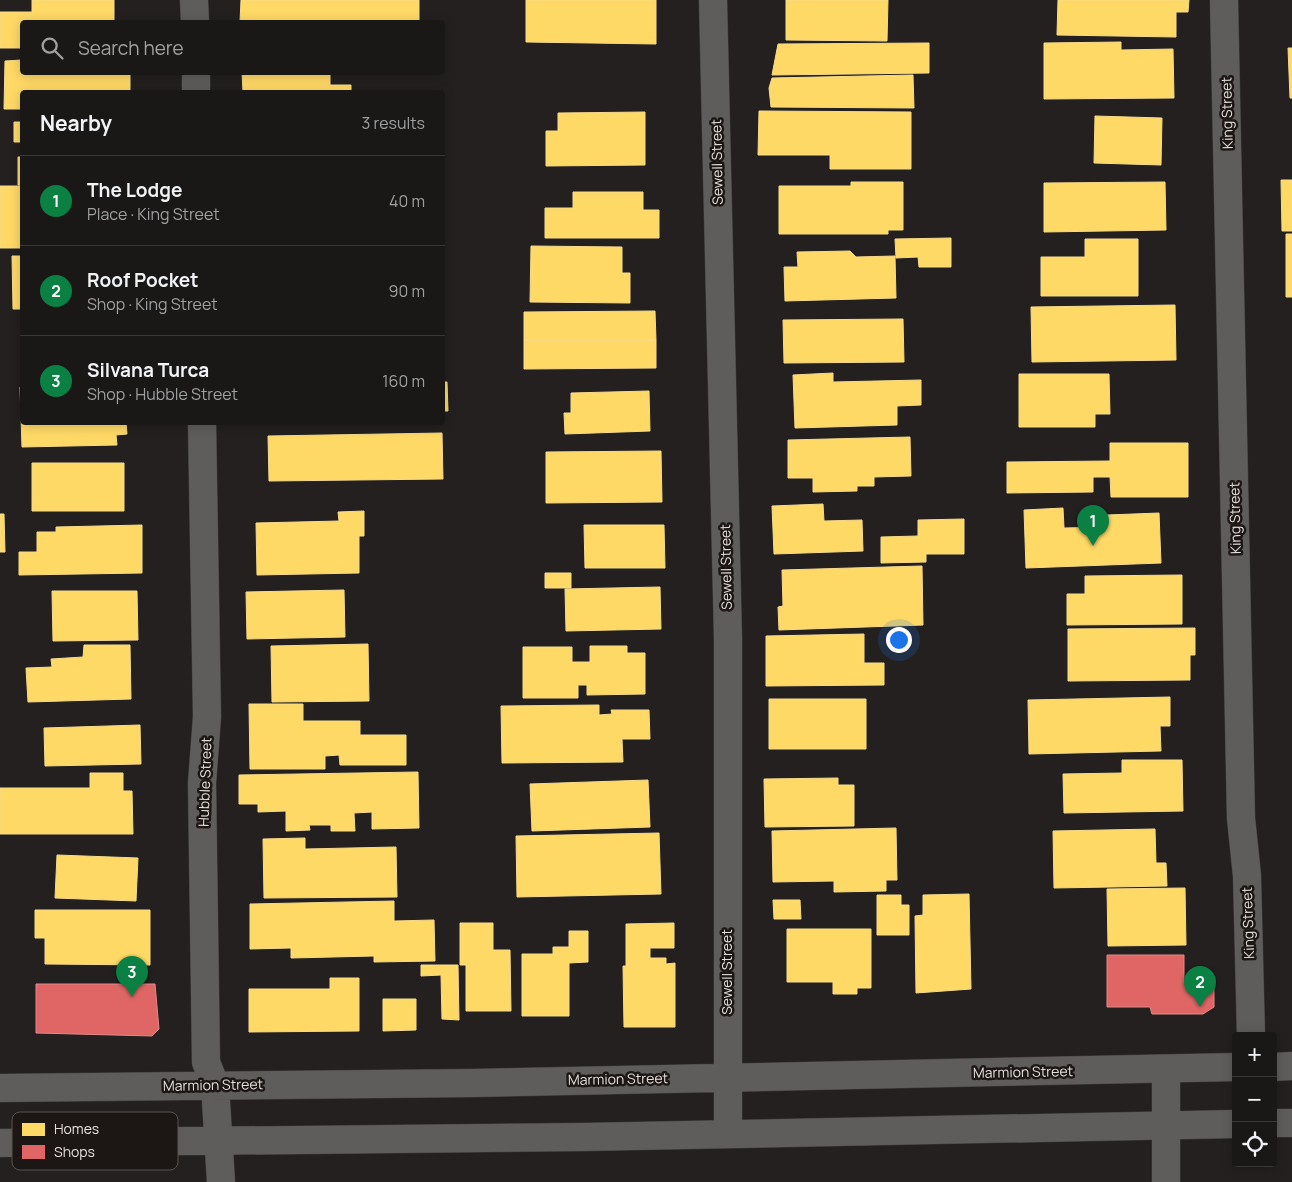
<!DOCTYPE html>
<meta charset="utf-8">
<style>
:root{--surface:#1a1817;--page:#232120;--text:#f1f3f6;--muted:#9fa0a1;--line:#383736;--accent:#0b8043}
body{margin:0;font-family:Manrope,sans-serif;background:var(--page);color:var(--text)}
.controls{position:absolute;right:15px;bottom:15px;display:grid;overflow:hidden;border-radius:5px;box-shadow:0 2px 12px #0003}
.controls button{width:45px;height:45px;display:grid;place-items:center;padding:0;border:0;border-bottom:1px solid var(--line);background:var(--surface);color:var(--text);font:25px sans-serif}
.you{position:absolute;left:898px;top:639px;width:18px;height:18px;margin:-12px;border:4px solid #fff;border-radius:50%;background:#1a73e8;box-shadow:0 0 0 8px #1a73e833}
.badge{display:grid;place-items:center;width:32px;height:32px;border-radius:50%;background:var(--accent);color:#fff;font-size:16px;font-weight:700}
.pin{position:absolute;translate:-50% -41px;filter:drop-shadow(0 1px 2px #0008)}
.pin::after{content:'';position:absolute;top:26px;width:18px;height:15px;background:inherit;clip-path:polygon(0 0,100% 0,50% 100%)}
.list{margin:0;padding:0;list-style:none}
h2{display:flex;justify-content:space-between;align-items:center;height:65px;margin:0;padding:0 20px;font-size:21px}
h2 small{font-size:16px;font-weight:400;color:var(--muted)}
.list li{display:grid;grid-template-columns:32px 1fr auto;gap:15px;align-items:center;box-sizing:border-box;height:90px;padding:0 20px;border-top:1px solid var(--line)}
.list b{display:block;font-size:19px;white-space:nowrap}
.list p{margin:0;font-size:16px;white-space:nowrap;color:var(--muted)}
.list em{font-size:16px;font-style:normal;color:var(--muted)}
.icon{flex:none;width:28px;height:28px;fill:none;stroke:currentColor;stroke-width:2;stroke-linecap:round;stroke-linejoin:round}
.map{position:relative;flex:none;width:1292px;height:1182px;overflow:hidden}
.search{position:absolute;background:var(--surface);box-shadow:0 2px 12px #0003;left:20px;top:20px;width:425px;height:55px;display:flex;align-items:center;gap:12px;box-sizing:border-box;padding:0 18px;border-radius:5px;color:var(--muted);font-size:19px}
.panel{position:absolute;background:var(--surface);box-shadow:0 2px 12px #0003;left:20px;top:90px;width:425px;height:335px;border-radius:5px}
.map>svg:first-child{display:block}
</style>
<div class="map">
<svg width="1292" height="1182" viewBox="0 0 1292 1182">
<rect width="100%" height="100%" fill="#23201f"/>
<!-- homes -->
<path fill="#ffd966" stroke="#f7db8a" d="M 32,0 L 114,0 L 114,22 L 22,22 L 22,48 L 0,48 L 0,12 L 32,12 Z
M 241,0 L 419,0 L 419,22 L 240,22 Z
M 526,0 L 656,0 L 656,44 L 526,42 Z
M 786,0 L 888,0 L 887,41 L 786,40 Z
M 1058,0 L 1189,0 L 1188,12 L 1176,12 L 1176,37 L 1057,35 Z
M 1121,42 L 1121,50 L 1173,49 L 1174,98 L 1044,99 L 1044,43 Z
M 929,43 L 929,73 L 772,75 L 778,44 Z
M 1288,48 L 1292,48 L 1292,98 L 1290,98 Z
M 22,60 L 22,72 L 130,72 L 130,92 L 22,92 L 22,109 L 4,109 L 5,61 Z
M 242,72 L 330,72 L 330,85 L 351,85 L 351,92 L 243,92 Z
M 913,75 L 914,108 L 771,107 L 769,88 L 772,78 Z
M 759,111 L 911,112 L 911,169 L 830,169 L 830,155 L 758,155 Z
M 645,112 L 645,165 L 546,166 L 546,131 L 558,131 L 558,113 Z
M 1095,116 L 1162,118 L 1161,165 L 1094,163 Z
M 14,122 L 22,122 L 22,142 L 14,142 Z
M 18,157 L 22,157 L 22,185 L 18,185 Z
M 1281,180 L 1292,180 L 1292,231 L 1282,231 Z
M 851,182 L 903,182 L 903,230 L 888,230 L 888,234 L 779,234 L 779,186 L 851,186 Z
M 1165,182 L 1166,230 L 1044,232 L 1044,183 Z
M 0,186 L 22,186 L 22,248 L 0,248 Z
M 573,192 L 643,192 L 643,210 L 659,210 L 659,238 L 545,238 L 545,208 L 573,208 Z
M 1286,234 L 1292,234 L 1292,297 L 1286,297 Z
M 951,238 L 951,267 L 919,267 L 918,257 L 896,258 L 895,239 Z
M 1085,239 L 1138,239 L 1138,296 L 1041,296 L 1041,257 L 1085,257 Z
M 531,246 L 622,247 L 622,273 L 630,273 L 630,303 L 530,302 Z
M 850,251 L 856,257 L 895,256 L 896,298 L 785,301 L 784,267 L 798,267 L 797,252 Z
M 12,256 L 22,256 L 22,309 L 13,309 Z
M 1175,305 L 1176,360 L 1032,362 L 1031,307 Z
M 655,311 L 656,340 L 524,340 L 524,312 Z
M 903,319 L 904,362 L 784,363 L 783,320 Z
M 524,340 L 656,340 L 656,368 L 524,369 Z
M 833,373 L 833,382 L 921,380 L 921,405 L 897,406 L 897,425 L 795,428 L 793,375 Z
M 1019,374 L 1109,374 L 1110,414 L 1095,414 L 1095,427 L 1019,427 Z
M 442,382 L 447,382 L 448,411 L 442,411 Z
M 20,387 L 22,387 L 22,422 L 126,422 L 127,434 L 116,435 L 117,445 L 22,447 Z
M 649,391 L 650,431 L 565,434 L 564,413 L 571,413 L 571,393 Z
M 442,433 L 443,479 L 269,481 L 268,436 Z
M 910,437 L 911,476 L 874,477 L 874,486 L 857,486 L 857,491 L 813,492 L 813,478 L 788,478 L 788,440 Z
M 1110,443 L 1188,443 L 1188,497 L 1111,497 L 1110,477 L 1093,477 L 1093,492 L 1007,493 L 1007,462 L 1110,461 Z
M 661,451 L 662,502 L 546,503 L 546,452 Z
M 32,463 L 124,463 L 124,511 L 32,511 Z
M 823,504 L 824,521 L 862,520 L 863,551 L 774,554 L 772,506 Z
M 1063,508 L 1064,528 L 1107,527 L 1107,515 L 1159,513 L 1161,563 L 1026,568 L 1024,510 Z
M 364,511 L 364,536 L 359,536 L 359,573 L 257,575 L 256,523 L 339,521 L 338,512 Z
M 0,514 L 4,514 L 5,552 L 0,552 Z
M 964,519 L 964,554 L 926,554 L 926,562 L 881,563 L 881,537 L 918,536 L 918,520 Z
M 142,525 L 142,573 L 19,575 L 19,552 L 37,552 L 37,532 L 56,532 L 56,527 Z
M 584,525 L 664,525 L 665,568 L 585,568 Z
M 922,566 L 923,625 L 779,630 L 778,607 L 783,606 L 782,570 Z
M 545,573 L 571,573 L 571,588 L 545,588 Z
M 1182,575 L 1182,624 L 1067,625 L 1067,594 L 1085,594 L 1085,576 Z
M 660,587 L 661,629 L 566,631 L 565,589 Z
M 344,590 L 345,637 L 247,639 L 246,592 Z
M 52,591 L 137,591 L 138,640 L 53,641 Z
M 1195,628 L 1195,655 L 1190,655 L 1190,680 L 1068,681 L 1068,629 Z
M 864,634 L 864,663 L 884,663 L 884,685 L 766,686 L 766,636 Z
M 368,644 L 369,701 L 272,702 L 271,646 Z
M 84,645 L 130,645 L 131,699 L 28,702 L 26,668 L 52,667 L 51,659 L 83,657 Z
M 590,646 L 627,646 L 627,653 L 645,653 L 645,694 L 587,695 L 587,685 L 578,685 L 578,698 L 523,698 L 523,647 L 572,647 L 572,662 L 590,662 Z
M 1170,697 L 1170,726 L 1160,726 L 1161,751 L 1029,754 L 1028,700 Z
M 769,699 L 866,699 L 866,749 L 769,749 Z
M 249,704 L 303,704 L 303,721 L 360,721 L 360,735 L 406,735 L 406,765 L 340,765 L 339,755 L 325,756 L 325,769 L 250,769 Z
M 599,705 L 599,715 L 612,714 L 611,710 L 649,710 L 650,739 L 622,739 L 623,762 L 502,763 L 501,706 Z
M 140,725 L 141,764 L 45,766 L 44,728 Z
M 1122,760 L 1182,760 L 1183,811 L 1064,813 L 1063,774 L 1122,773 Z
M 418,772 L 419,828 L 372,829 L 372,812 L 354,813 L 355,831 L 331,831 L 331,825 L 309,825 L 310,830 L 286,831 L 286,811 L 258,812 L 258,804 L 239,804 L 239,775 Z
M 90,773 L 123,773 L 123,791 L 132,791 L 133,834 L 0,834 L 0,788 L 90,788 Z
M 838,778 L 838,785 L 854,785 L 854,826 L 765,827 L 764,779 Z
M 648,780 L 650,827 L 532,831 L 530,784 Z
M 896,828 L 897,880 L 886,880 L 886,891 L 834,892 L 834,881 L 773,882 L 772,831 Z
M 1155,829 L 1156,863 L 1166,863 L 1167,886 L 1054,888 L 1053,831 Z
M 659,833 L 661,894 L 517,897 L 516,836 Z
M 305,838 L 305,849 L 396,847 L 397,897 L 264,898 L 263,839 Z
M 57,855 L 138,858 L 136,901 L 55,898 Z
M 1185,888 L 1186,945 L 1108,946 L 1107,889 Z
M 969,894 L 971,989 L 916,993 L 915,916 L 923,915 L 923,895 Z
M 877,895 L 901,895 L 901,905 L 909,905 L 909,935 L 877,935 Z
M 773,900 L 800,900 L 801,919 L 774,919 Z
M 394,901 L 394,921 L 434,920 L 435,961 L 374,962 L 374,956 L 291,958 L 291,948 L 250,949 L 250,904 Z
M 35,910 L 150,910 L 150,965 L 45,964 L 45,938 L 35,938 Z
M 460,923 L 493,923 L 493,950 L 510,950 L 511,1011 L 466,1011 L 466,965 L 460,965 Z
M 674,923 L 674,948 L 650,948 L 650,958 L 666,958 L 666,964 L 675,963 L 675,1027 L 624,1027 L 623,966 L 626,966 L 626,924 Z
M 787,929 L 871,929 L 871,988 L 857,988 L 857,994 L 833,994 L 833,982 L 787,982 Z
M 569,931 L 588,931 L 588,962 L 569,963 L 569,1016 L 522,1016 L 522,954 L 553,954 L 553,947 L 569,947 Z
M 421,965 L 458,965 L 459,1020 L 442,1019 L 441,975 L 421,976 Z
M 330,978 L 359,978 L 359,1031 L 249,1032 L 249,989 L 330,989 Z
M 383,999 L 416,999 L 416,1030 L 383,1031 Z"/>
<!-- shops -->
<path fill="#e06666" stroke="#e18a8a" d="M 1107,955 L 1184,955 L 1184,983 L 1214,983 L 1214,1007 L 1203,1014 L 1152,1014 L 1150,1007 L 1107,1007 Z
M 36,984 L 155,984 L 159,1029 L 152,1036 L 36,1033 Z"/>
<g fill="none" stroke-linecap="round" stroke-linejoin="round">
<defs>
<path id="street" d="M 194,0 L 195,22
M 713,0 L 728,639 L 728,1133
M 1224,0 L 1241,818 L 1247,876 L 1251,1036
M 196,72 L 196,92
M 202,422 L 207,717 L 202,783 L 206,1062 L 215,1085 L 221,1182
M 1273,1067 L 1292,1066
M 1166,1069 L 1166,1182
M 0,1088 L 474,1083 L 1236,1067
M 1273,1123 L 1292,1123
M 0,1143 L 583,1137 L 1236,1124"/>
</defs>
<!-- street casing -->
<use href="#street" stroke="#3f3d3b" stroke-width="29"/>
<!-- street -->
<use href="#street" stroke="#5f5d5c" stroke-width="28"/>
</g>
<g text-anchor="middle" stroke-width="5" stroke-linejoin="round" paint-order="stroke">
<!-- street labels -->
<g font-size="14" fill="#e3dfdd" stroke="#1c1614">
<text transform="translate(1227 113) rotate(-91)" y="5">King Street</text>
<text transform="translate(717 162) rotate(-91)" y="5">Sewell Street</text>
<text transform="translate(1235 518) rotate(-91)" y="5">King Street</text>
<text transform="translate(726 567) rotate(-91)" y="5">Sewell Street</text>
<text transform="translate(205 782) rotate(-88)" y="5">Hubble Street</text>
<text transform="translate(1248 923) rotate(-92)" y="5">King Street</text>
<text transform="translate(727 972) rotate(-90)" y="5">Sewell Street</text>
<text transform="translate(1023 1072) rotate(-1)" y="5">Marmion Street</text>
<text transform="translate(618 1079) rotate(-1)" y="5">Marmion Street</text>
<text transform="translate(213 1085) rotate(-1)" y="5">Marmion Street</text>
</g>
</g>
<!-- legend -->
<rect x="12" y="1112" width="166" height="58" rx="8" fill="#1c1614" stroke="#585250" stroke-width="1"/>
<rect x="22" y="1123" width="23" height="13" fill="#ffd966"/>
<rect x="22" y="1145" width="23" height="14" fill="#e06666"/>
<g font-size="14" fill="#e3dfdd">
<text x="54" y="1134">Homes</text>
<text x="54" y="1157">Shops</text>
</g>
</svg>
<div class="controls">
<button>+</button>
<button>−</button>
<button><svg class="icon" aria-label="locate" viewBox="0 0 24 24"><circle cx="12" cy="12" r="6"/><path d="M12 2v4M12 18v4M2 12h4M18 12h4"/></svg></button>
</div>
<div class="you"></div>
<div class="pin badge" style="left:1093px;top:546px">1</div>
<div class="pin badge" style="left:1200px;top:1007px">2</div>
<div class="pin badge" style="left:132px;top:997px">3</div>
<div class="search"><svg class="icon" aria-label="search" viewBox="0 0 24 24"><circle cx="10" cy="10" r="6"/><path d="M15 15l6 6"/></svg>Search here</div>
<section class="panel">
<h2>Nearby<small>3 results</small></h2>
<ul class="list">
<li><span class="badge">1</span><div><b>The Lodge</b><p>Place · King Street</p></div><em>40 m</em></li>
<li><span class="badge">2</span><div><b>Roof Pocket</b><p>Shop · King Street</p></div><em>90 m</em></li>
<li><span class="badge">3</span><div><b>Silvana Turca</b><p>Shop · Hubble Street</p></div><em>160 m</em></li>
</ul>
</section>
</div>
